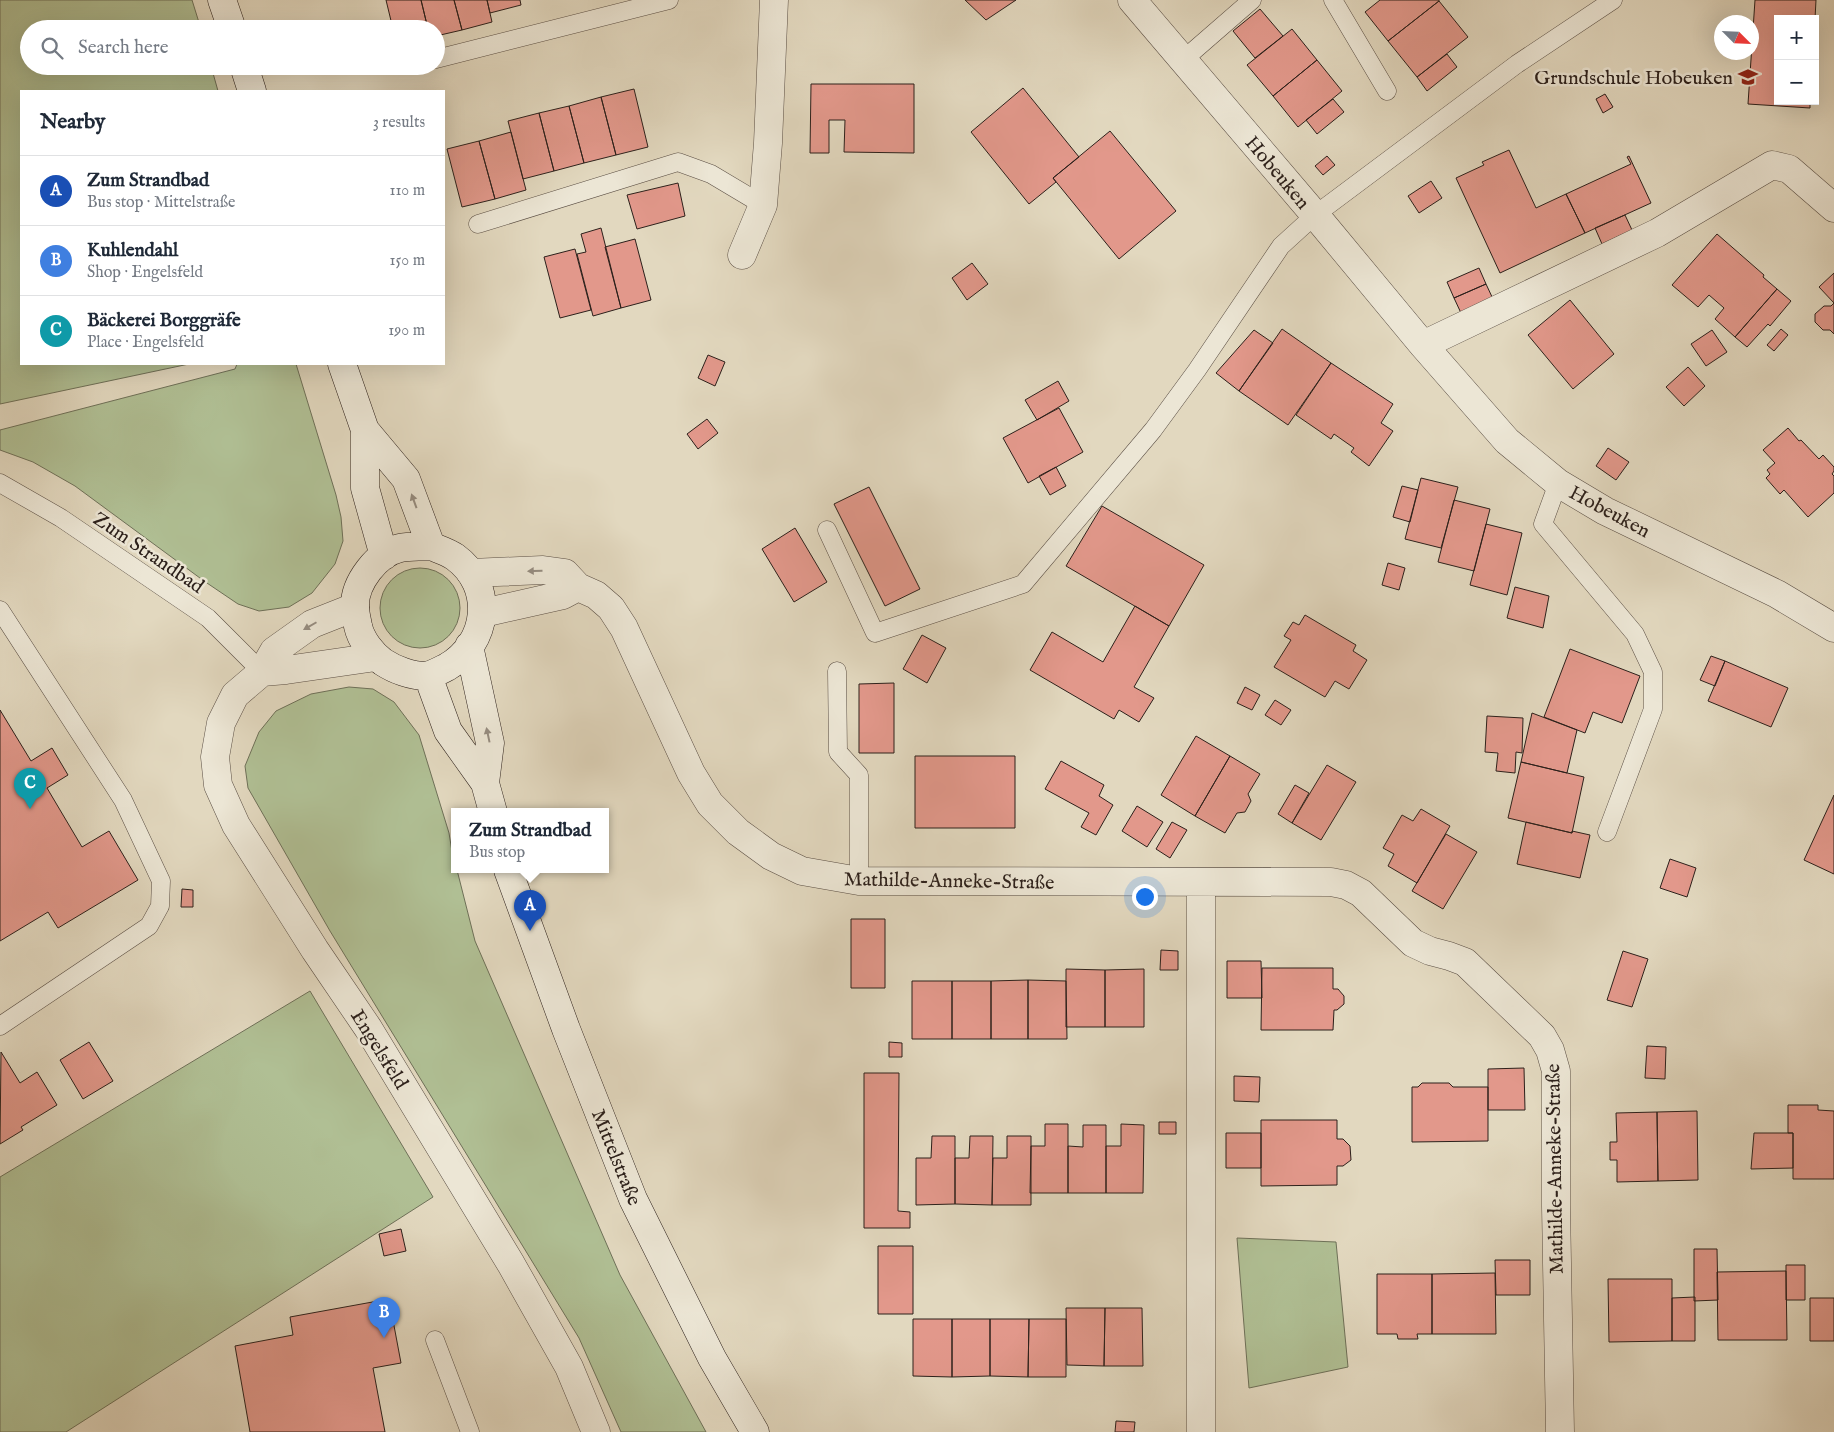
<!DOCTYPE html>
<meta charset="utf-8">
<style>
:root{--surface:#fff;--page:#f2f2f3;--text:#1f2937;--muted:#747a83;--line:#e0e1e3;--accent:#8f2418}
body{margin:0;font-family:"IM FELL English",serif;background:var(--page);color:var(--text)}
.controls{position:absolute;right:15px;top:15px;display:grid;overflow:hidden;border-radius:0px;box-shadow:0 5px 20px #0002}
.controls button{width:45px;height:45px;display:grid;place-items:center;padding:0;border:0;border-bottom:1px solid var(--line);background:var(--surface);color:var(--text);font:25px sans-serif}
.compass{position:absolute;left:1714px;top:15px;width:45px;height:45px;border-radius:50%;background:var(--surface);box-shadow:0 5px 20px #0002;rotate:114deg}
.you{position:absolute;left:1144px;top:896px;width:18px;height:18px;margin:-12px;border:4px solid #fff;border-radius:50%;background:#1a73e8;box-shadow:0 0 0 8px #1a73e833}
.badge{display:grid;place-items:center;width:32px;height:32px;border-radius:50%;background:var(--accent);color:#fff;font-size:16px;font-weight:700}
.pin{position:absolute;translate:-50% -41px;filter:drop-shadow(0 1px 2px #0008)}
.pin::after{content:'';position:absolute;top:26px;width:18px;height:15px;background:inherit;clip-path:polygon(0 0,100% 0,50% 100%)}
.popup{position:absolute;left:451px;top:808px;width:158px;height:65px;box-sizing:border-box;display:grid;place-content:center;border-radius:0px;background:var(--surface);filter:drop-shadow(0 1px 4px #0005);font-size:16px;white-space:nowrap;color:var(--muted)}
.popup b{font-size:19px;color:var(--text)}
.popup::after{content:'';position:absolute;left:50%;top:100%;margin-left:-10px;border:10px solid transparent;border-top-color:var(--surface)}
.list{margin:0;padding:0;list-style:none}
h2{display:flex;justify-content:space-between;align-items:center;height:65px;margin:0;padding:0 20px;font-size:21px}
h2 small{font-size:16px;font-weight:400;color:var(--muted)}
.list li{display:grid;grid-template-columns:32px 1fr auto;gap:15px;align-items:center;box-sizing:border-box;height:70px;padding:0 20px;border-top:1px solid var(--line)}
.list b{display:block;font-size:19px;white-space:nowrap}
.list p{margin:0;font-size:16px;white-space:nowrap;color:var(--muted)}
.list em{font-size:16px;font-style:normal;color:var(--muted)}
.icon{flex:none;width:28px;height:28px;fill:none;stroke:currentColor;stroke-width:2;stroke-linecap:round;stroke-linejoin:round}
.map{position:relative;flex:none;width:1834px;height:1432px;overflow:hidden}
.search{position:absolute;background:var(--surface);box-shadow:0 5px 20px #0002;left:20px;top:20px;width:425px;height:55px;display:flex;align-items:center;gap:12px;box-sizing:border-box;padding:0 18px;border-radius:28px;color:var(--muted);font-size:19px}
.panel{position:absolute;background:var(--surface);box-shadow:0 5px 20px #0002;left:20px;top:90px;width:425px;height:275px;border-radius:0px}
.map>svg:first-child{display:block}
</style>
<div class="map">
<svg width="1834" height="1432" viewBox="0 0 1834 1432">
<rect width="100%" height="100%" fill="#e2d8bf"/>
<filter id="stains"><feTurbulence type="fractalNoise" baseFrequency=".004" numOctaves="4"/><feColorMatrix values="0 0 0 0 .2 0 0 0 0 .09 0 0 0 0 .02 0 0 0 .5 -.17"/></filter>
<radialGradient id="worn" r=".72"><stop offset=".6" stop-color="#630" stop-opacity="0"/><stop offset="1" stop-color="#630" stop-opacity=".3"/></radialGradient>
<!-- green -->
<path fill="#b0bf94" stroke="#6e7058" d="M 0,0 L 192,0 L 201,29 L 29,29 L 29,66 L 211,66 L 218,91 L 21,91 L 21,364 L 189,364 L 0,404 Z
M 237,364 L 296,364 L 336,495 L 341,517 L 343,541 L 335,564 L 312,593 L 289,607 L 259,611 L 238,604 L 204,581 L 75,486 L 33,462 L 0,450 L 0,430 L 235,369 Z
M380 608a40 40 0 1 1 80 0a40 40 0 1 1-80 0Z
M 349,687 L 373,689 L 394,702 L 419,735 L 449,833 L 455,870 L 457,870 L 475,941 L 620,1275 L 706,1432 L 621,1432 L 579,1338 L 330,931 L 248,788 L 245,766 L 259,732 L 276,711 L 311,694 Z
M 310,991 L 433,1197 L 66,1432 L 0,1432 L 0,1177 Z
M 1237,1238 L 1336,1242 L 1348,1367 L 1249,1388 Z"/>
<!-- building -->
<path fill="#e2988b" stroke="#2c201b" d="M 386,0 L 421,0 L 428,29 L 393,29 Z
M 421,0 L 454,0 L 462,30 L 436,36 L 436,29 L 428,29 Z
M 454,0 L 487,0 L 492,22 L 462,30 Z
M 487,0 L 520,0 L 521,5 L 490,13 Z
M 965,0 L 1016,0 L 986,20 Z
M 1380,0 L 1439,0 L 1439,1 L 1388,41 L 1365,12 Z
M 1755,0 L 1816,0 L 1815,19 L 1778,19 L 1778,101 L 1810,101 L 1810,108 L 1748,104 Z
M 1439,1 L 1468,37 L 1417,77 L 1388,41 Z
M 1260,9 L 1283,36 L 1255,58 L 1233,31 Z
M 1292,29 L 1317,60 L 1273,96 L 1247,65 Z
M 1447,54 L 1457,67 L 1427,91 L 1417,77 Z
M 1317,60 L 1342,91 L 1298,127 L 1273,96 Z
M 811,84 L 914,84 L 914,153 L 844,152 L 845,120 L 829,120 L 829,153 L 810,153 Z
M 1023,88 L 1079,157 L 1053,178 L 1056,182 L 1029,204 L 971,132 Z
M 634,89 L 648,147 L 616,155 L 601,97 Z
M 1605,94 L 1613,107 L 1603,113 L 1596,99 Z
M 601,97 L 616,155 L 584,163 L 569,106 Z
M 1333,99 L 1344,112 L 1317,134 L 1306,120 Z
M 569,106 L 584,163 L 554,171 L 539,113 Z
M 539,113 L 554,171 L 523,179 L 508,121 Z
M 1110,131 L 1176,211 L 1119,259 L 1053,178 Z
M 511,132 L 526,190 L 495,199 L 479,141 Z
M 479,141 L 495,199 L 462,207 L 447,149 Z
M 1509,150 L 1536,208 L 1566,194 L 1585,233 L 1500,273 L 1456,178 L 1484,165 L 1482,162 Z
M 1327,156 L 1335,165 L 1323,175 L 1315,166 Z
M 1629,156 L 1651,203 L 1585,233 L 1566,194 L 1631,164 L 1627,157 Z
M 1431,181 L 1442,198 L 1419,213 L 1408,196 Z
M 678,183 L 685,216 L 637,229 L 627,195 Z
M 1625,215 L 1632,230 L 1602,244 L 1595,228 Z
M 601,228 L 621,308 L 593,316 L 577,254 L 586,252 L 581,234 Z
M 1717,234 L 1764,275 L 1763,277 L 1777,289 L 1735,337 L 1715,319 L 1724,308 L 1709,295 L 1698,307 L 1672,285 Z
M 635,239 L 651,300 L 621,308 L 605,247 Z
M 575,249 L 591,310 L 560,318 L 544,257 Z
M 972,263 L 988,284 L 967,300 L 952,278 Z
M 1479,268 L 1486,284 L 1454,298 L 1447,282 Z
M 1834,273 L 1834,303 L 1819,287 Z
M 1486,284 L 1493,299 L 1461,313 L 1454,298 Z
M 1777,289 L 1791,301 L 1770,326 L 1768,324 L 1747,347 L 1735,337 Z
M 1570,300 L 1614,354 L 1573,389 L 1528,335 Z
M 1834,303 L 1834,334 L 1830,330 L 1823,330 L 1815,322 L 1815,314 L 1824,306 L 1831,306 Z
M 1282,329 L 1331,363 L 1288,425 L 1239,391 Z
M 1781,329 L 1788,335 L 1774,351 L 1767,345 Z
M 1254,330 L 1273,343 L 1239,391 L 1216,373 Z
M 1712,330 L 1727,352 L 1706,366 L 1691,344 Z
M 708,355 L 725,362 L 715,386 L 698,378 Z
M 1331,363 L 1393,404 L 1381,423 L 1393,431 L 1369,466 L 1351,452 L 1354,448 L 1334,434 L 1331,439 L 1296,415 Z
M 1688,367 L 1705,386 L 1684,406 L 1666,387 Z
M 1058,381 L 1069,401 L 1037,420 L 1025,400 Z
M 1059,408 L 1083,452 L 1028,483 L 1003,438 Z
M 707,419 L 718,433 L 698,449 L 687,434 Z
M 1788,428 L 1799,441 L 1801,440 L 1819,459 L 1823,455 L 1834,467 L 1834,471 L 1832,474 L 1834,476 L 1834,493 L 1808,517 L 1784,490 L 1780,494 L 1766,478 L 1770,474 L 1767,470 L 1775,463 L 1763,450 Z
M 1608,448 L 1629,462 L 1616,480 L 1596,466 Z
M 1056,467 L 1066,486 L 1050,495 L 1039,476 Z
M 1421,478 L 1458,487 L 1441,548 L 1405,539 Z
M 1402,486 L 1418,490 L 1410,522 L 1393,517 Z
M 869,487 L 920,589 L 885,606 L 834,504 Z
M 1454,500 L 1490,509 L 1474,571 L 1438,562 Z
M 1102,506 L 1204,565 L 1169,626 L 1066,566 Z
M 1486,524 L 1522,533 L 1507,595 L 1470,585 Z
M 795,528 L 827,582 L 794,602 L 762,549 Z
M 1388,563 L 1405,568 L 1399,590 L 1382,585 Z
M 1515,587 L 1549,596 L 1543,628 L 1507,618 Z
M 1135,606 L 1169,626 L 1134,687 L 1154,698 L 1139,722 L 1119,710 L 1114,719 L 1030,670 L 1052,632 L 1103,662 Z
M 1305,615 L 1356,645 L 1353,651 L 1367,660 L 1349,689 L 1335,681 L 1325,697 L 1274,667 L 1291,640 L 1284,636 L 1293,622 L 1299,625 Z
M 922,635 L 946,648 L 927,683 L 903,669 Z
M 1570,649 L 1640,676 L 1622,723 L 1593,712 L 1585,733 L 1544,717 Z
M 1711,656 L 1725,661 L 1715,686 L 1700,680 Z
M 1725,661 L 1788,688 L 1771,727 L 1708,701 Z
M 894,683 L 894,753 L 859,753 L 859,684 Z
M 1245,687 L 1260,695 L 1252,710 L 1237,703 Z
M 1275,700 L 1291,710 L 1281,725 L 1265,715 Z
M 0,710 L 31,761 L 52,748 L 68,775 L 47,788 L 82,847 L 109,831 L 138,880 L 58,928 L 48,912 L 0,941 Z
M 1532,713 L 1577,730 L 1567,773 L 1521,762 Z
M 1487,716 L 1523,718 L 1522,753 L 1516,752 L 1515,773 L 1496,771 L 1498,753 L 1485,752 Z
M 1196,736 L 1230,756 L 1195,816 L 1161,795 Z
M 915,756 L 1015,756 L 1015,828 L 915,828 Z
M 1230,756 L 1260,774 L 1248,794 L 1251,801 L 1245,812 L 1237,813 L 1225,833 L 1195,816 Z
M 1061,761 L 1104,785 L 1099,796 L 1113,805 L 1096,835 L 1081,827 L 1089,813 L 1045,789 Z
M 1521,762 L 1584,777 L 1572,833 L 1508,818 Z
M 1327,765 L 1356,782 L 1321,840 L 1292,823 Z
M 1295,785 L 1309,793 L 1292,823 L 1278,814 Z
M 1834,795 L 1834,874 L 1804,860 Z
M 1137,806 L 1163,822 L 1147,847 L 1122,831 Z
M 1421,809 L 1450,826 L 1417,883 L 1388,866 L 1394,854 L 1383,848 L 1402,815 L 1413,821 Z
M 1172,822 L 1187,830 L 1170,858 L 1156,849 Z
M 1526,822 L 1572,833 L 1572,831 L 1590,835 L 1580,878 L 1517,864 Z
M 1446,834 L 1477,852 L 1443,909 L 1412,891 Z
M 1670,859 L 1696,868 L 1687,897 L 1660,888 Z
M 182,889 L 193,890 L 193,907 L 181,907 Z
M 851,919 L 885,919 L 885,988 L 851,988 Z
M 1161,950 L 1178,951 L 1178,970 L 1160,970 Z
M 1623,951 L 1648,959 L 1632,1007 L 1607,1000 Z
M 1227,961 L 1261,961 L 1262,998 L 1227,998 Z
M 1262,968 L 1333,968 L 1333,989 L 1338,989 L 1344,996 L 1344,1004 L 1337,1010 L 1334,1010 L 1333,1030 L 1261,1030 Z
M 1066,969 L 1105,970 L 1105,1027 L 1066,1027 Z
M 1144,969 L 1144,1027 L 1105,1027 L 1105,970 Z
M 1028,980 L 1066,981 L 1067,1039 L 1028,1039 Z
M 1028,980 L 1028,1039 L 991,1039 L 991,981 Z
M 912,981 L 952,981 L 952,1039 L 912,1039 Z
M 952,981 L 991,981 L 991,1039 L 952,1039 Z
M 89,1042 L 113,1081 L 83,1099 L 60,1060 Z
M 889,1042 L 902,1043 L 902,1057 L 889,1057 Z
M 1647,1046 L 1666,1047 L 1665,1079 L 1645,1078 Z
M 1,1052 L 20,1083 L 37,1072 L 57,1105 L 21,1127 L 23,1130 L 0,1144 Z
M 1524,1068 L 1525,1110 L 1488,1110 L 1488,1069 Z
M 864,1073 L 899,1073 L 898,1211 L 910,1212 L 910,1228 L 864,1228 Z
M 1234,1076 L 1260,1077 L 1259,1102 L 1234,1101 Z
M 1422,1083 L 1449,1083 L 1453,1087 L 1488,1087 L 1488,1141 L 1412,1142 L 1412,1087 L 1418,1087 Z
M 1788,1105 L 1818,1105 L 1818,1110 L 1834,1111 L 1834,1179 L 1793,1179 L 1793,1133 L 1788,1133 Z
M 1697,1111 L 1698,1180 L 1658,1181 L 1657,1112 Z
M 1657,1112 L 1658,1181 L 1617,1182 L 1617,1160 L 1610,1160 L 1610,1142 L 1617,1142 L 1616,1113 Z
M 1261,1120 L 1337,1120 L 1337,1139 L 1343,1139 L 1350,1146 L 1351,1160 L 1343,1166 L 1337,1166 L 1337,1185 L 1261,1186 Z
M 1159,1122 L 1176,1122 L 1176,1134 L 1159,1134 Z
M 1045,1124 L 1068,1124 L 1068,1193 L 1030,1193 L 1031,1146 L 1045,1146 Z
M 1121,1124 L 1144,1125 L 1143,1193 L 1106,1193 L 1106,1146 L 1121,1146 Z
M 1083,1125 L 1106,1125 L 1106,1193 L 1068,1193 L 1068,1146 L 1083,1147 Z
M 1226,1133 L 1261,1133 L 1261,1168 L 1226,1168 Z
M 1754,1133 L 1793,1133 L 1793,1168 L 1751,1169 Z
M 932,1136 L 955,1136 L 955,1204 L 916,1205 L 916,1158 L 931,1158 Z
M 970,1136 L 993,1136 L 992,1205 L 955,1204 L 955,1158 L 969,1158 Z
M 1007,1136 L 1031,1136 L 1031,1205 L 992,1205 L 993,1158 L 1007,1158 Z
M 401,1229 L 406,1251 L 384,1256 L 379,1234 Z
M 878,1246 L 913,1246 L 913,1314 L 878,1314 Z
M 1694,1249 L 1717,1249 L 1718,1300 L 1694,1301 Z
M 1495,1260 L 1530,1260 L 1530,1295 L 1496,1295 Z
M 1786,1265 L 1805,1265 L 1805,1300 L 1786,1300 Z
M 1786,1271 L 1787,1340 L 1718,1340 L 1717,1272 Z
M 1495,1273 L 1496,1334 L 1432,1334 L 1432,1274 Z
M 1377,1274 L 1432,1274 L 1432,1334 L 1417,1334 L 1418,1339 L 1398,1339 L 1397,1334 L 1377,1334 Z
M 1608,1279 L 1672,1279 L 1672,1341 L 1609,1342 Z
M 1695,1297 L 1695,1341 L 1672,1341 L 1672,1298 Z
M 1810,1298 L 1834,1298 L 1834,1341 L 1810,1341 Z
M 389,1299 L 401,1363 L 373,1368 L 385,1432 L 250,1432 L 235,1346 L 293,1335 L 290,1317 Z
M 1066,1308 L 1105,1308 L 1104,1366 L 1067,1365 Z
M 1105,1308 L 1142,1308 L 1143,1366 L 1104,1366 Z
M 913,1319 L 952,1319 L 952,1377 L 913,1376 Z
M 952,1319 L 990,1319 L 990,1376 L 952,1377 Z
M 990,1319 L 1029,1319 L 1028,1377 L 990,1376 Z
M 1029,1319 L 1066,1319 L 1066,1377 L 1028,1377 Z
M 1116,1421 L 1135,1422 L 1134,1432 L 1115,1432 Z"/>
<g fill="none" stroke-linecap="round" stroke-linejoin="round">
<defs>
<path id="service" d="M 1333,0 L 1387,91
M 436,59 L 669,0
M 1183,60 L 1252,0
M 478,224 L 678,162 L 711,174 L 763,205
M 0,483 L 61,518 L 208,618 L 262,672
M 1558,483 L 1543,524 L 1635,634 L 1653,672 L 1653,709 L 1607,832
M 827,530 L 875,633 L 1023,584 L 1153,430 L 1197,370 L 1281,246 L 1315,215 L 1517,64 L 1613,0
M 0,610 L 123,800 L 161,881 L 160,906 L 149,926 L 0,1026
M 837,671 L 838,752 L 859,775 L 859,881
M 435,1340 L 470,1432"/>
<path id="minor" d="M 1132,0 L 1321,222 L 1423,345 L 1507,441 L 1558,483 L 1605,511 L 1777,594 L 1834,628
M 742,255 L 763,205 L 768,143 L 774,0
M 1423,345 L 1657,233 L 1772,165 L 1789,169 L 1834,208
M 471,573 L 543,570 L 565,573 L 578,587 L 596,595 L 611,608 L 624,628 L 691,773 L 710,804 L 738,832 L 771,856 L 802,871 L 859,881 L 1331,882 L 1346,885 L 1361,893 L 1413,943 L 1430,951 L 1449,956 L 1465,962 L 1542,1036 L 1550,1050 L 1556,1071 L 1556,1206 L 1560,1432
M 355,607 L 312,624 L 274,651 L 262,672 L 235,695 L 221,723 L 215,757 L 218,785 L 236,825 L 315,950 L 368,1028 L 511,1264 L 569,1367 L 596,1432
M 483,613 L 563,595 L 578,587
M 262,672 L 286,670 L 376,657
M 1201,1432 L 1201,882"/>
<path id="secondary" d="M 222,0 L 232,29
M 244,66 L 252,91
M 342,364 L 365,430 L 365,488 L 384,556
M 365,430 L 406,479 L 431,546
M 431,546 C 438,549 448,552 455,557 C 495,586 489,643 447,667 C 441,670 432,675 426,676 C 412,676 395,670 383,662 C 372,654 361,640 358,626 C 357,620 355,613 355,607 C 354,583 377,553 400,548 C 410,546 421,547 431,546 Z
M 469,646 L 490,743 L 485,783
M 428,676 L 448,731 L 485,783 L 493,812
M 508,870 L 566,1029 L 633,1199 L 712,1358 L 755,1432"/>
</defs>
<!-- service casing -->
<use href="#service" stroke="#5a4e44" stroke-width="19"/>
<!-- minor casing -->
<use href="#minor" stroke="#5a4e44" stroke-width="29"/>
<!-- secondary casing -->
<use href="#secondary" stroke="#2c201b" stroke-width="29"/>
<!-- service -->
<use href="#service" stroke="#ece6d5" stroke-width="18"/>
<!-- minor -->
<use href="#minor" stroke="#ece6d5" stroke-width="28"/>
<!-- secondary -->
<use href="#secondary" stroke="#ece6d5" stroke-width="28"/>
</g>
<!-- one-way arrows -->
<defs><path id="oneway-solid" d="M-6-.8H1V-3.2L6.5 0L1 3.2V.8H-6Z" transform="scale(1.25)"/></defs>
<g fill="#968d81">
<use href="#oneway-solid" transform="translate(414 501) rotate(-110)"/>
<use href="#oneway-solid" transform="translate(535 571) rotate(178)"/>
<use href="#oneway-solid" transform="translate(310 626) rotate(150)"/>
<use href="#oneway-solid" transform="translate(488 735) rotate(-102)"/>
</g>
<!-- icons -->
<defs>
<symbol id="school-bare" viewBox="-9 -9 18 18"><path d="M0-5L7-2L0 1L-7-2ZM-4 1L0 2.5L4 1V4Q0 6-4 4Z" fill="#8f2418" stroke="#ece6d5" stroke-width="2.5" paint-order="stroke"/></symbol>
</defs>
<g fill-rule="evenodd">
<use href="#school-bare" x="1734" y="63" width="28" height="28"/>
</g>
<g text-anchor="middle" stroke-width="5" stroke-linejoin="round" paint-order="stroke">
<!-- poi labels -->
<g font-size="20" fill="#2c201b" stroke="#ece6d5" text-anchor="end">
<text x="1733" y="84">Grundschule Hobeuken</text>
</g>
<!-- street labels -->
<g font-size="20" fill="#2c201b" stroke="#ece6d5">
<text transform="translate(1278 172) rotate(50)" y="7">Hobeuken</text>
<text transform="translate(1610 511) rotate(28)" y="7">Hobeuken</text>
<text transform="translate(149 552) rotate(34)" y="7">Zum Strandbad</text>
<text transform="translate(949 880) rotate(1)" y="7">Mathilde-Anneke-Straße</text>
<text transform="translate(380 1049) rotate(58)" y="7">Engelsfeld</text>
<text transform="translate(617 1157) rotate(68)" y="7">Mittelstraße</text>
<text transform="translate(1554 1169) rotate(-91)" y="7">Mathilde-Anneke-Straße</text>
</g>
</g>
<rect width="100%" height="100%" filter="url(#stains)"/>
<rect width="100%" height="100%" fill="url(#worn)"/>
</svg>
<div class="controls">
<button>+</button>
<button>−</button>
</div>
<svg class="compass" viewBox="-18 -18 36 36"><path d="M0-13l5 13h-10z" fill="#e53935"/><path d="M0 13l5-13h-10z" fill="#747a83"/></svg>
<div class="you"></div>
<div class="pin badge" style="left:530px;top:931px;background:#1a4fb4">A</div>
<div class="popup"><b>Zum Strandbad</b>Bus stop</div>
<div class="pin badge" style="left:384px;top:1338px;background:#3f7fe0">B</div>
<div class="pin badge" style="left:30px;top:809px;background:#0f9aa8">C</div>
<div class="search"><svg class="icon" aria-label="search" viewBox="0 0 24 24"><circle cx="10" cy="10" r="6"/><path d="M15 15l6 6"/></svg>Search here</div>
<section class="panel">
<h2>Nearby<small>3 results</small></h2>
<ul class="list">
<li><span class="badge" style="background:#1a4fb4">A</span><div><b>Zum Strandbad</b><p>Bus stop · Mittelstraße</p></div><em>110 m</em></li>
<li><span class="badge" style="background:#3f7fe0">B</span><div><b>Kuhlendahl</b><p>Shop · Engelsfeld</p></div><em>150 m</em></li>
<li><span class="badge" style="background:#0f9aa8">C</span><div><b>Bäckerei Borggräfe</b><p>Place · Engelsfeld</p></div><em>190 m</em></li>
</ul>
</section>
</div>
